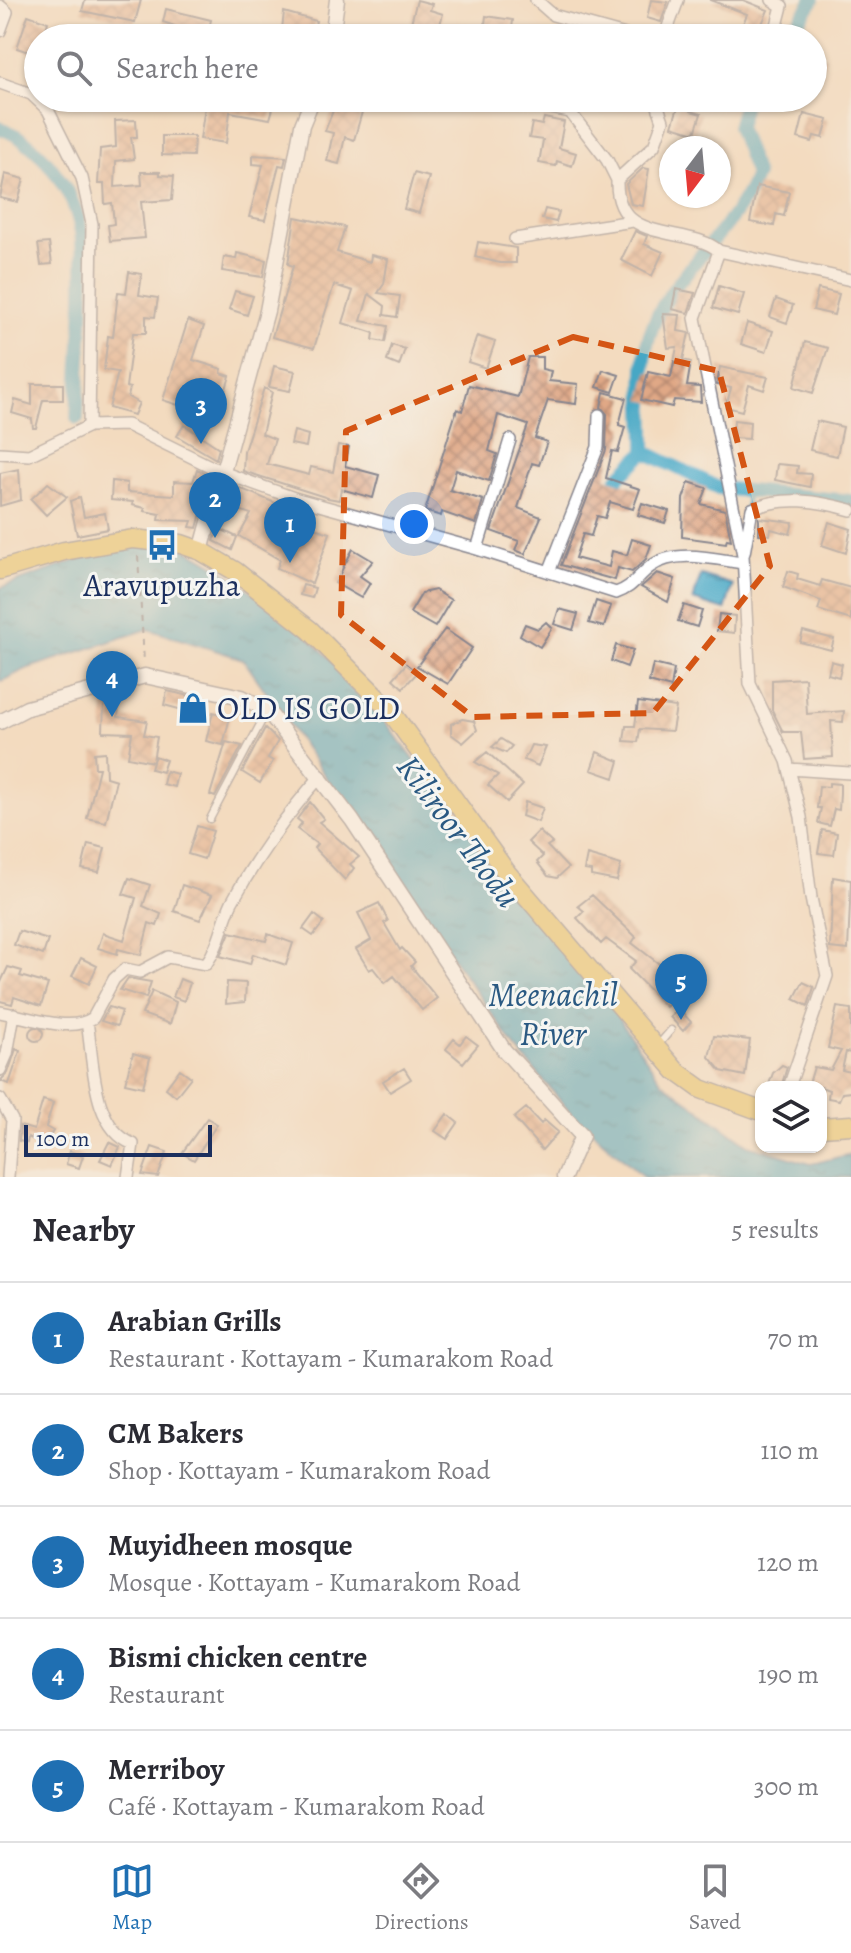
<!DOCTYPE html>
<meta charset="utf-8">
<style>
:root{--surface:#fff;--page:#f2f2f3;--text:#2b2b33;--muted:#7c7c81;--line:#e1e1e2;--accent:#1f6fb2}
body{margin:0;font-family:Alegreya,serif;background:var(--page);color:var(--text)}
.controls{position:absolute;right:24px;bottom:24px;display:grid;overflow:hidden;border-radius:16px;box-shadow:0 2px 6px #0004}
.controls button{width:72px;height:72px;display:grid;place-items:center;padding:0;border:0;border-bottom:2px solid var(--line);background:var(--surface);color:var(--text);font:40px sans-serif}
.compass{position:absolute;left:659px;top:136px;width:72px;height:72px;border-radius:50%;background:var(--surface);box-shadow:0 2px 6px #0004;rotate:196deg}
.scale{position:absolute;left:24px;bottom:20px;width:188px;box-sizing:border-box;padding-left:8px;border:4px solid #1b2f5e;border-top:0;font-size:22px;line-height:28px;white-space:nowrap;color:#1b2f5e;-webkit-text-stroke:6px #f6f6f2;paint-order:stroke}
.you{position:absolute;left:414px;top:524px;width:28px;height:28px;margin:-20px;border:6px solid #fff;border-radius:50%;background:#1a73e8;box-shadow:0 0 0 12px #1a73e833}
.badge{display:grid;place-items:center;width:52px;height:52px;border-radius:50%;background:var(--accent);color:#fff;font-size:26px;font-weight:700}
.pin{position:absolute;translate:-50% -66px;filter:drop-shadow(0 2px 4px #0008)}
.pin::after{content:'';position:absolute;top:42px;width:28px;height:24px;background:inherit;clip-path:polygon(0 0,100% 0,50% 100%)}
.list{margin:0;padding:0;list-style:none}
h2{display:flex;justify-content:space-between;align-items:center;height:104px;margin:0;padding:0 32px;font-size:34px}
h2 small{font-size:26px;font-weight:400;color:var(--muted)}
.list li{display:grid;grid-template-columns:52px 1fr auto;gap:24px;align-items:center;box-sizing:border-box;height:112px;padding:0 32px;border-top:2px solid var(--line)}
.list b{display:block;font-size:30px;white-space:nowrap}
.list p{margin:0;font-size:26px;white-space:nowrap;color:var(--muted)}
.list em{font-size:26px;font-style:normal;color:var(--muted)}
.icon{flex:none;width:44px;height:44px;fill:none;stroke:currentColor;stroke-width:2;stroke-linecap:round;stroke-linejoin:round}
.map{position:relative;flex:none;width:851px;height:1177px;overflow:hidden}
.search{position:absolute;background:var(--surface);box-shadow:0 2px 6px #0004;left:24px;right:24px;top:24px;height:88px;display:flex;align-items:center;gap:20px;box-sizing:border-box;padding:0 28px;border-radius:44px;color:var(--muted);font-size:30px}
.sheet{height:664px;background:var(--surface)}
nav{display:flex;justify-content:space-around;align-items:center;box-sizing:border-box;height:112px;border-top:2px solid var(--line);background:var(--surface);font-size:22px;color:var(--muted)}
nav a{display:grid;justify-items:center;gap:4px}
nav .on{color:var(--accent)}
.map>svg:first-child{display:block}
</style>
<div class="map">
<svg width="851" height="1177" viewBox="0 0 851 1177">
<defs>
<pattern id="water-ripples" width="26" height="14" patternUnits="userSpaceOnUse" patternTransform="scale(2)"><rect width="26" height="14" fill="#46a7c5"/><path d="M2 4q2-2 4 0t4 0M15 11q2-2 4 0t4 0" fill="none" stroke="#3a88a3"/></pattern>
<pattern id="building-cross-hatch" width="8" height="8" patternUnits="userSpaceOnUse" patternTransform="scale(2)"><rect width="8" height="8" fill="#e0a886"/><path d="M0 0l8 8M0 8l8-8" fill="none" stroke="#b58971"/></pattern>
</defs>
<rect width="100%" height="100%" fill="#f6f6f2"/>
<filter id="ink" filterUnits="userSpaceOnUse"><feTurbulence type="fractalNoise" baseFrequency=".0125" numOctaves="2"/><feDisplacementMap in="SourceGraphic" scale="16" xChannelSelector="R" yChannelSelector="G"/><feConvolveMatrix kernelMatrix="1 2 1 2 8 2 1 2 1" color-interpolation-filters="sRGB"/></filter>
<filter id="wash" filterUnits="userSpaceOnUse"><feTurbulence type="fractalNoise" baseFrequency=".006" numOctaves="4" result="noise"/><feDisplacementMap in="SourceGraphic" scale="32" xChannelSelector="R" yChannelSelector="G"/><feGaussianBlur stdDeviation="1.8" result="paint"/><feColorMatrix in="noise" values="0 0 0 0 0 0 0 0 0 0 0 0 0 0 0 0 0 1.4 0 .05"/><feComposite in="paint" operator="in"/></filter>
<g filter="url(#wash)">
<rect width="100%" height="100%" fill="#f3dbbf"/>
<!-- water -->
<path fill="url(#water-ripples)" stroke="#306b92" stroke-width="2" d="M 125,543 L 184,547 L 226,572 L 298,627 L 356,684 L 479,844 L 606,1000 L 662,1082 L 748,1145 L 811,1164 L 851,1154 L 851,1177 L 644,1177 L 570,1112 L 515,1047 L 243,659 L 148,629 L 26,669 L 0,682 L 0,588 Z
M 701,575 L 733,585 L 725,610 L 693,600 Z"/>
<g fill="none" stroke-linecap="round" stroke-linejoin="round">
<!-- stream -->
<path stroke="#46a7c5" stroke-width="4" d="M 746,489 L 747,512"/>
<!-- canal -->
<path stroke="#46a7c5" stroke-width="14" d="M 787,38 L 813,0
M 0,128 C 42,143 79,196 82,241 C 86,299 79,360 77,418
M 645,452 L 719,488 L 851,501
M 618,478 L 645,452 C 646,413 639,375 649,337 C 666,277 733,235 756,175 L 738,127 L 746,98"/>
</g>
<g id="blocks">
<!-- building -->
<path fill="url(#building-cross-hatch)" d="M 85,0 L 141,0 L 135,22 L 82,11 Z
M 417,0 L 432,4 L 430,10 L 443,14 L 436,38 L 407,38 Z
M 651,0 L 668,2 L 661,22 L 647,18 Z
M 710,0 L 743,0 L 768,10 L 759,31 L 743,24 L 747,14 Z
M 166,9 L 211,20 L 207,37 L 163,22 Z
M 284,12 L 316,21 L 312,38 L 281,38 Z
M 28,15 L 48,22 L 43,38 L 38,38 L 38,55 L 17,48 Z
M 486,16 L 513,20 L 511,37 L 484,32 Z
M 813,52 L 826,57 L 823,67 L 813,75 Z
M 185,98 L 276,98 L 270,119 L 230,112 L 226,143 L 200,139 L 205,107 L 184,104 Z
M 338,98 L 366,98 L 354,140 L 345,137 L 339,164 L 327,161 L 333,133 L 325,131 Z
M 681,98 L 694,98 L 691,111 L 701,114 L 695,133 L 672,126 Z
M 804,114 L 828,120 L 823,138 L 814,136 L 812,142 L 798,138 Z
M 544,118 L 564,122 L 559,148 L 576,153 L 572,166 L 557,161 L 556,166 L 539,163 L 543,140 L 529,138 L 532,123 L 542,125 Z
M 136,120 L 137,137 L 131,137 L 134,159 L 116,161 L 115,187 L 142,185 L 141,172 L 160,172 L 160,175 L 174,176 L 172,200 L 141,202 L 145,238 L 110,241 L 108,225 L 114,224 L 112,203 L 105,204 L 104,184 L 98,184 L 100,149 L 116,147 L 115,121 Z
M 162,136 L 194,136 L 193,156 L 162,155 Z
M 253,155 L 286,157 L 284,166 L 279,165 L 265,220 L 249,217 L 263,165 L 253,164 Z
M 643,168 L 649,169 L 643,206 L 631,204 L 626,184 Z
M 414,173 L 429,177 L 419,213 L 404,209 Z
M 5,174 L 24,179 L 18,202 L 0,198 Z
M 757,186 L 789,192 L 784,216 L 776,214 L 774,226 L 750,222 Z
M 545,209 L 559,212 L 556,222 L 542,219 Z
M 295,217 L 345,227 L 337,252 L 370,262 L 371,255 L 388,259 L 384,284 L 378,293 L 400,296 L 397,317 L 384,315 L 385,306 L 369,294 L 361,321 L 388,326 L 385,342 L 373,340 L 374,333 L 343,323 L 353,291 L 334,285 L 314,348 L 272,337 L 293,266 L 288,264 Z
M 635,231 L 647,236 L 644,244 L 663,252 L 652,276 L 621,260 Z
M 478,242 L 516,248 L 516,263 L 500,263 L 475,257 Z
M 49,243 L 52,264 L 41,265 L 38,244 Z
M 237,253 L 266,260 L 263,277 L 222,271 L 224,257 L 236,259 Z
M 129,272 L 142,274 L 139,295 L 158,298 L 155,317 L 146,316 L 146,333 L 133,333 L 126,387 L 130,388 L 128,397 L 139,403 L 134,415 L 109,408 L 118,372 L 104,370 L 108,336 L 113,337 L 118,292 L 126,293 Z
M 719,286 L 744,294 L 738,315 L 713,308 Z
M 676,289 L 695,293 L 688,313 L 672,309 Z
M 818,289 L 839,294 L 834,315 L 813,310 Z
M 235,291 L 253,296 L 247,315 L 229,309 Z
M 776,299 L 793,305 L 787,323 L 770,317 Z
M 663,314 L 680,315 L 678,331 L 689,333 L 683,360 L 691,362 L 687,386 L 700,387 L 701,402 L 674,400 L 672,407 L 641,400 L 648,372 L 671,377 L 677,347 L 668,348 Z
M 188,320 L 204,326 L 193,360 L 222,369 L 221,373 L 230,376 L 223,399 L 188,387 L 181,406 L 163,400 Z
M 747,323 L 773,331 L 766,352 L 741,344 Z
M 477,336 L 495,342 L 486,368 L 468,362 Z
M 805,342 L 828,348 L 813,393 L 794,387 Z
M 392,345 L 405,349 L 399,366 L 387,361 Z
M 528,357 L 542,357 L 542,369 L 551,371 L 549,381 L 578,384 L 576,404 L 548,400 L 535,438 L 547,442 L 539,465 L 532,463 L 518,508 L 541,517 L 525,554 L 515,550 L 519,541 L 491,531 L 528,425 L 498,415 L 489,451 L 497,454 L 489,481 L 456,470 L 450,490 L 483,500 L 476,524 L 442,512 L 441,516 L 425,511 L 457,409 L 462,411 L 469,385 L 518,397 Z
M 274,366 L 295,371 L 290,391 L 269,387 Z
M 720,367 L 768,377 L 764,390 L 749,385 L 742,411 L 726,407 L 731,388 L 717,385 Z
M 603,370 L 619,375 L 613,392 L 597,387 Z
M 32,384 L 63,384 L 63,400 L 43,400 L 36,428 L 33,428 L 32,419 L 12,413 L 15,400 L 32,405 Z
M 264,388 L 272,392 L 262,434 L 275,439 L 267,464 L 309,475 L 311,467 L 333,472 L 338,445 L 349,447 L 345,466 L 379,475 L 373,498 L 341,489 L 339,500 L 328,498 L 243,471 L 244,451 Z
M 604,392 L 626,398 L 619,425 L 625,427 L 618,452 L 612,451 L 606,478 L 640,489 L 633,509 L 610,502 L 605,518 L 597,516 L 591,536 L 583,534 L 575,558 L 609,567 L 612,551 L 627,555 L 632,539 L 651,545 L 646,559 L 632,572 L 618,568 L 615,580 L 561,565 L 606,450 L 607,414 L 601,407 Z
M 734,420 L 750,422 L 749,439 L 733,438 Z
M 817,421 L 843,427 L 837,456 L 810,450 Z
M 184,425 L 219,448 L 216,459 L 177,436 Z
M 294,431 L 308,435 L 306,447 L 291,444 Z
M 777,464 L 798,466 L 797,473 L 811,474 L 810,487 L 775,480 Z
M 19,469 L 21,500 L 0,506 L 0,473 Z
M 197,469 L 211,476 L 197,528 L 190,527 L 192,521 L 159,520 L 160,514 L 144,511 L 145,508 L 132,505 L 133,502 L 111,500 L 112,481 L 127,483 L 127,492 L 174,495 L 174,481 L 193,482 Z
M 689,482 L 707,488 L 701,504 L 725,510 L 731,540 L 727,539 L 726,543 L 682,537 L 683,499 Z
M 48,483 L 67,497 L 46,515 L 31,499 Z
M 230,484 L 299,513 L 294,522 L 330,533 L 312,584 L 277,568 L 280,560 L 239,536 L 251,514 L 224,505 Z
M 80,497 L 84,517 L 105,513 L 108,529 L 77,535 L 70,501 Z
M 642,503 L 669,511 L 665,523 L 638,515 Z
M 759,518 L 793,522 L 790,534 L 771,529 L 770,535 L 759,534 Z
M 829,522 L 851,529 L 846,553 L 822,545 Z
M 218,528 L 237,537 L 232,550 L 214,541 Z
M 353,549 L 373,561 L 360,576 L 370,583 L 361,598 L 335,583 Z
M 788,571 L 798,574 L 797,579 L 820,586 L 822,580 L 851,588 L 851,620 L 818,610 L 821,601 L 783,587 Z
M 657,573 L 675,579 L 668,602 L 641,587 Z
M 303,585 L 315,588 L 312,598 L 300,595 Z
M 435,590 L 451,600 L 435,627 L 410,613 L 422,593 Z
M 596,601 L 611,606 L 604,627 L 589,623 Z
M 684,605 L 702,611 L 697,627 L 678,621 Z
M 559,609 L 578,614 L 573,630 L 554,624 Z
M 719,614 L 735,616 L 734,633 L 717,631 Z
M 546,622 L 552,628 L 540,647 L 520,635 L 525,624 L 538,629 Z
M 445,629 L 472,648 L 448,684 L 417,666 Z
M 803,631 L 834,639 L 831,650 L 800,642 Z
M 616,645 L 633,650 L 627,667 L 611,661 Z
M 831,661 L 842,664 L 839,677 L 828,674 Z
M 406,664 L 417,673 L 403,688 L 393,679 Z
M 653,664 L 674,669 L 671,688 L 649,682 Z
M 805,678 L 807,714 L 844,711 L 843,722 L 831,721 L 833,757 L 804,759 L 801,732 L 783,732 L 772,710 L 772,680 Z
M 167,691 L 204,699 L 201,715 L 164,705 Z
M 638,702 L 676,707 L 672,731 L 640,729 L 638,742 L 624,741 L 626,726 L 635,726 Z
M 104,703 L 119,704 L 118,717 L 147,721 L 144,735 L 157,737 L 153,761 L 155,756 L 166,760 L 162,772 L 151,769 L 153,762 L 128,757 L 132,733 L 103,732 Z
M 213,712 L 230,717 L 223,745 L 206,741 Z
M 462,719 L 474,721 L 477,730 L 463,743 L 451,734 L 451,724 Z
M 265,728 L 278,741 L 268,758 L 273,761 L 260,783 L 242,772 Z
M 501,739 L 512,746 L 506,753 L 492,747 Z
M 226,742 L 242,746 L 215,797 L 210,795 Z
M 531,745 L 546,747 L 538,766 L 524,760 Z
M 105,752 L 106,777 L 116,780 L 106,822 L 87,818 L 99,768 L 95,768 L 94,753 Z
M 487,752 L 523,785 L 507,802 L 488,785 L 498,775 L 475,762 Z
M 597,752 L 619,761 L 614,778 L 591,770 Z
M 166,771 L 177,774 L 174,787 L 163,784 Z
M 829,783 L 840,784 L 840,793 L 839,810 L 834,809 L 830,826 L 818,823 L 821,808 L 817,808 L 819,786 L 829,787 Z
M 310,802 L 324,819 L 319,822 L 359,857 L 350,864 L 354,868 L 345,880 L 314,848 L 317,844 L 297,829 L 302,823 L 297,819 Z
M 525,802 L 543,808 L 538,822 L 522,816 Z
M 197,826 L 213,831 L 204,859 L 188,854 Z
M 822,830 L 837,833 L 834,855 L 818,853 Z
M 539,831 L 552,843 L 547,846 L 568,868 L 557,878 L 548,876 L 537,862 L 543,856 L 528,842 Z
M 88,844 L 105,848 L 99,872 L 82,869 Z
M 587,855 L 621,865 L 617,881 L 591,876 L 591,871 L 584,870 Z
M 833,877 L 851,880 L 848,950 L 830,948 Z
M 129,878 L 150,885 L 143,906 L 161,914 L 157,926 L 149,923 L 141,955 L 118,949 L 117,954 L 98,948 L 103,933 L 124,940 L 136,898 L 123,894 Z
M 182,885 L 212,895 L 200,920 L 174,911 Z
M 592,895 L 636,937 L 632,943 L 671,973 L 682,990 L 666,1007 L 629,969 L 636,961 L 606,939 L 601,944 L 577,918 L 584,911 L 578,906 Z
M 379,903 L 388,921 L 384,923 L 400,950 L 402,948 L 415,962 L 411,966 L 437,998 L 422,1010 L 394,976 L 385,983 L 373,968 L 369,970 L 356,949 L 371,940 L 358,913 Z
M 314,914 L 324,922 L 313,936 L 303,929 Z
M 19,931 L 48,940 L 43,955 L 14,945 Z
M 230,932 L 266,941 L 268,934 L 293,943 L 286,965 L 253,954 L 250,964 L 220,956 Z
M 81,958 L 97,966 L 89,984 L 72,976 Z
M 8,967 L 22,971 L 20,976 L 48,984 L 41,1006 L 14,997 L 12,1004 L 0,1001 L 0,984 Z
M 128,978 L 151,982 L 146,998 L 120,990 Z
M 180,979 L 190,983 L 184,1001 L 173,997 Z
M 227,982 L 246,983 L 245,1002 L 226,1004 Z
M 803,982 L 814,987 L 808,1006 L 794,999 Z
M 152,991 L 176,1002 L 170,1024 L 142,1014 Z
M 109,1007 L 122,1011 L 117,1026 L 101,1021 Z
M 837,1007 L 851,1009 L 851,1053 L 846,1052 L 842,1070 L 851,1072 L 851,1092 L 842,1093 L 839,1100 L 828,1098 L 829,1090 L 821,1087 L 808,1087 L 814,1067 L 831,1070 L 841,1051 L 828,1048 Z
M 679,1009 L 691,1022 L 683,1031 L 670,1017 Z
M29 1034a7 7 0 1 1 14 0a7 7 0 1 1-14 0Z
M 466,1036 L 478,1045 L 463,1063 L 446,1049 L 454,1039 L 460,1044 Z
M 714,1036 L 750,1040 L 745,1076 L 721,1071 L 709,1057 Z
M 16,1049 L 20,1051 L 9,1084 L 0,1081 L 8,1073 Z
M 133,1053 L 150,1058 L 143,1087 L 125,1083 Z
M 782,1065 L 787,1067 L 781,1087 L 768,1087 L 773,1073 Z
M 404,1068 L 411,1079 L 390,1092 L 383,1081 Z
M 180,1069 L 191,1077 L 176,1096 L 166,1088 Z
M 43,1100 L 53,1103 L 46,1127 L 53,1131 L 44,1146 L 28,1137 L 27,1143 L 19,1141 L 20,1126 L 34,1130 Z
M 526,1108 L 541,1124 L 544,1120 L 558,1132 L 542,1150 L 514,1118 Z
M 447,1114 L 458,1123 L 447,1139 L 435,1131 Z
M 207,1118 L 217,1124 L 194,1160 L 182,1153 Z
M 109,1142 L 120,1147 L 112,1165 L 100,1160 Z
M 152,1147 L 167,1152 L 158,1177 L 142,1175 Z
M 70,1151 L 83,1156 L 79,1168 L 66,1164 Z"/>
</g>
</g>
<g filter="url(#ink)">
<use href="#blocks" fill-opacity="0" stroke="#87858e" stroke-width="2"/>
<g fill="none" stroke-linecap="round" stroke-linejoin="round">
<defs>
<path id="service" d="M 210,819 L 266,713
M 659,1044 L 671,1030"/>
<path id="minor" d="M 536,0 L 553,15 L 636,38
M 772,0 L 782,6 L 774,37
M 0,6 L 7,12 L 0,31
M 543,34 L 544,38
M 664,38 L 678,0
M 0,83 L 31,94 L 48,110 L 82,178 L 92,224 L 89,426
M 655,98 L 663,121 L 654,146 L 617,180 C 615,247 688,224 719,251 L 851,280
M 545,107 L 570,112 L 607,160 L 617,180
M 515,239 L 633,221
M 719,251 L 695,318 L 743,555 L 750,684 L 787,761 L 801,817 L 811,898 L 827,976 L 789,1087
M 0,453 L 29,455 L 89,426 L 127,425 L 222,472 L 294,498 L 477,549 L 616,593 C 632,588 637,577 650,567 C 675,548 715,559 742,563
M 477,549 L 510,440
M 744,553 L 752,509 C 783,495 819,501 851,510
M 549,572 L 598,447 L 599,415
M 789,769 L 850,773
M 0,1012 C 26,1016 69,1034 93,1018 L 114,979 L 125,969 L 140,972 L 168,957 L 206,964 C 220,945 222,923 232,902 C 255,860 288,812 321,776
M 87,1022 C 94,1061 91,1127 133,1144 L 128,1177
M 0,1070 L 7,1054 L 14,1014
M 0,1099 L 12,1120 L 8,1177"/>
<path id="tertiary" d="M 332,38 L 337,0
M 201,551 L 267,311 L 302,125 L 313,98
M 0,722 L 27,708 L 145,676 L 242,697 L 267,710 L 352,820 L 504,1050 L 582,1136 L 564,1177"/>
<path id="primary" d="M 0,570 L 64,551 L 133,539 L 181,544 L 201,551 L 235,571 L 310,630 L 389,709 L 507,873 L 676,1071 L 701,1089 L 761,1111
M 821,1127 L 851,1125"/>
</defs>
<!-- service casing -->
<use href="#service" stroke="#87858e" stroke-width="9"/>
<!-- minor casing -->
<use href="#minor" stroke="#87858e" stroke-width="14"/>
<!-- tertiary casing -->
<use href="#tertiary" stroke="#87858e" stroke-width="17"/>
<!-- primary casing -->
<use href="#primary" stroke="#87858e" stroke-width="21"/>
<!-- path -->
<path stroke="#87858e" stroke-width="2" stroke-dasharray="6 6" stroke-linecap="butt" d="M 138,556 L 144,662"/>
<!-- service -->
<use href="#service" stroke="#fff" stroke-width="6"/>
<!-- minor -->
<use href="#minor" stroke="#fff" stroke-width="11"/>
<!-- tertiary -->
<use href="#tertiary" stroke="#fff" stroke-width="14"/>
<!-- primary -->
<use href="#primary" stroke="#e9c769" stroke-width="18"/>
</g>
</g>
<!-- marked area -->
<path d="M0 0H851V1177H0ZM 573,337 L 719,371 L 770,566 L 653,713 L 473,717 L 341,615 L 346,431 Z" fill="#f3dbbf" fill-opacity=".55" fill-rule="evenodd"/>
<path fill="none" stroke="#d45514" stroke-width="6" stroke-dasharray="16 10" stroke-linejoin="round" d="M 573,337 L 719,371 L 770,566 L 653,713 L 473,717 L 341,615 L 346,431 Z"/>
<!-- icons -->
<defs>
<symbol id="bus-bare" viewBox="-9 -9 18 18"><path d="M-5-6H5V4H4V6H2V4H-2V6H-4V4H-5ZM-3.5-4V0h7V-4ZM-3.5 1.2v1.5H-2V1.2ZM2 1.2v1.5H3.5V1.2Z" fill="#1f6fb2" stroke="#f6f6f2" stroke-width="2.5" paint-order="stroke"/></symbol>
<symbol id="shop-bare" viewBox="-9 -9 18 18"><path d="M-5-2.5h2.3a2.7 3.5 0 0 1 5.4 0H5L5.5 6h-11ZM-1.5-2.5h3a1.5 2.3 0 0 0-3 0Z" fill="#1f6fb2" stroke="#f6f6f2" stroke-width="2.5" paint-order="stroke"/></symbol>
</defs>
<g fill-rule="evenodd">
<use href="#bus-bare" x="140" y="523" width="44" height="44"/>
<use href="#shop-bare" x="171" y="686" width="44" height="44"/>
</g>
<g text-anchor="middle" stroke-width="6" stroke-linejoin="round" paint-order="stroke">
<!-- poi labels -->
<g font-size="32" fill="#1b2f5e" stroke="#f6f6f2">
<text x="162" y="596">Aravupuzha</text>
<text x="217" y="719" text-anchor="start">OLD IS GOLD</text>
</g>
<!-- water labels -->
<g font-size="34" font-style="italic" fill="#2a5982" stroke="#f6f6f2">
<text transform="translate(459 831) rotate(53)" y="12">Kiliroor Thodu</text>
<text x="553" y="1006">Meenachil<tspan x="553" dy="39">River</tspan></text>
</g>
</g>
</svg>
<div class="controls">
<button><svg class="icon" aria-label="layers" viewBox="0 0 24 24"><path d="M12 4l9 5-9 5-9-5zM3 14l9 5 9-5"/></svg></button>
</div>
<svg class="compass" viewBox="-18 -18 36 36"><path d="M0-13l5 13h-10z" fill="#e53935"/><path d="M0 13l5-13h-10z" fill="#7c7c81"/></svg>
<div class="scale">100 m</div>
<div class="you"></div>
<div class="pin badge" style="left:290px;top:563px">1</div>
<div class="pin badge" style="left:215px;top:538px">2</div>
<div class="pin badge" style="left:201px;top:444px">3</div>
<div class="pin badge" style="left:112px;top:717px">4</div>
<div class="pin badge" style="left:681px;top:1020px">5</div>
<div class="search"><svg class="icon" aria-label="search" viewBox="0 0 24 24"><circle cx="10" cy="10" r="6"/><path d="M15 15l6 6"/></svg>Search here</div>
</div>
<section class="sheet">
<h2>Nearby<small>5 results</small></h2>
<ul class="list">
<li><span class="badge">1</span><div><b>Arabian Grills</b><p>Restaurant · Kottayam - Kumarakom Road</p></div><em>70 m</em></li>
<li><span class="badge">2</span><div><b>CM Bakers</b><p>Shop · Kottayam - Kumarakom Road</p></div><em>110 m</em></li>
<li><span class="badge">3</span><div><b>Muyidheen mosque</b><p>Mosque · Kottayam - Kumarakom Road</p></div><em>120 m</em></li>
<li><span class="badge">4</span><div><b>Bismi chicken centre</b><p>Restaurant</p></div><em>190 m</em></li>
<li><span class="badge">5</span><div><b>Merriboy</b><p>Café · Kottayam - Kumarakom Road</p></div><em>300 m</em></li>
</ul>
</section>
<nav>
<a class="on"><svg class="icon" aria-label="map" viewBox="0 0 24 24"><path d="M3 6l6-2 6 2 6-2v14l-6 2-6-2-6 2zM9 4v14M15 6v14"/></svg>Map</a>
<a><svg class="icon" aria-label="directions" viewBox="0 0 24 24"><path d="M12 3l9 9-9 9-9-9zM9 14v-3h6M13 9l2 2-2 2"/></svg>Directions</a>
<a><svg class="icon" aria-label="saved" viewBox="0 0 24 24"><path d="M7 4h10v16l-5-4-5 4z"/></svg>Saved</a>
</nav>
